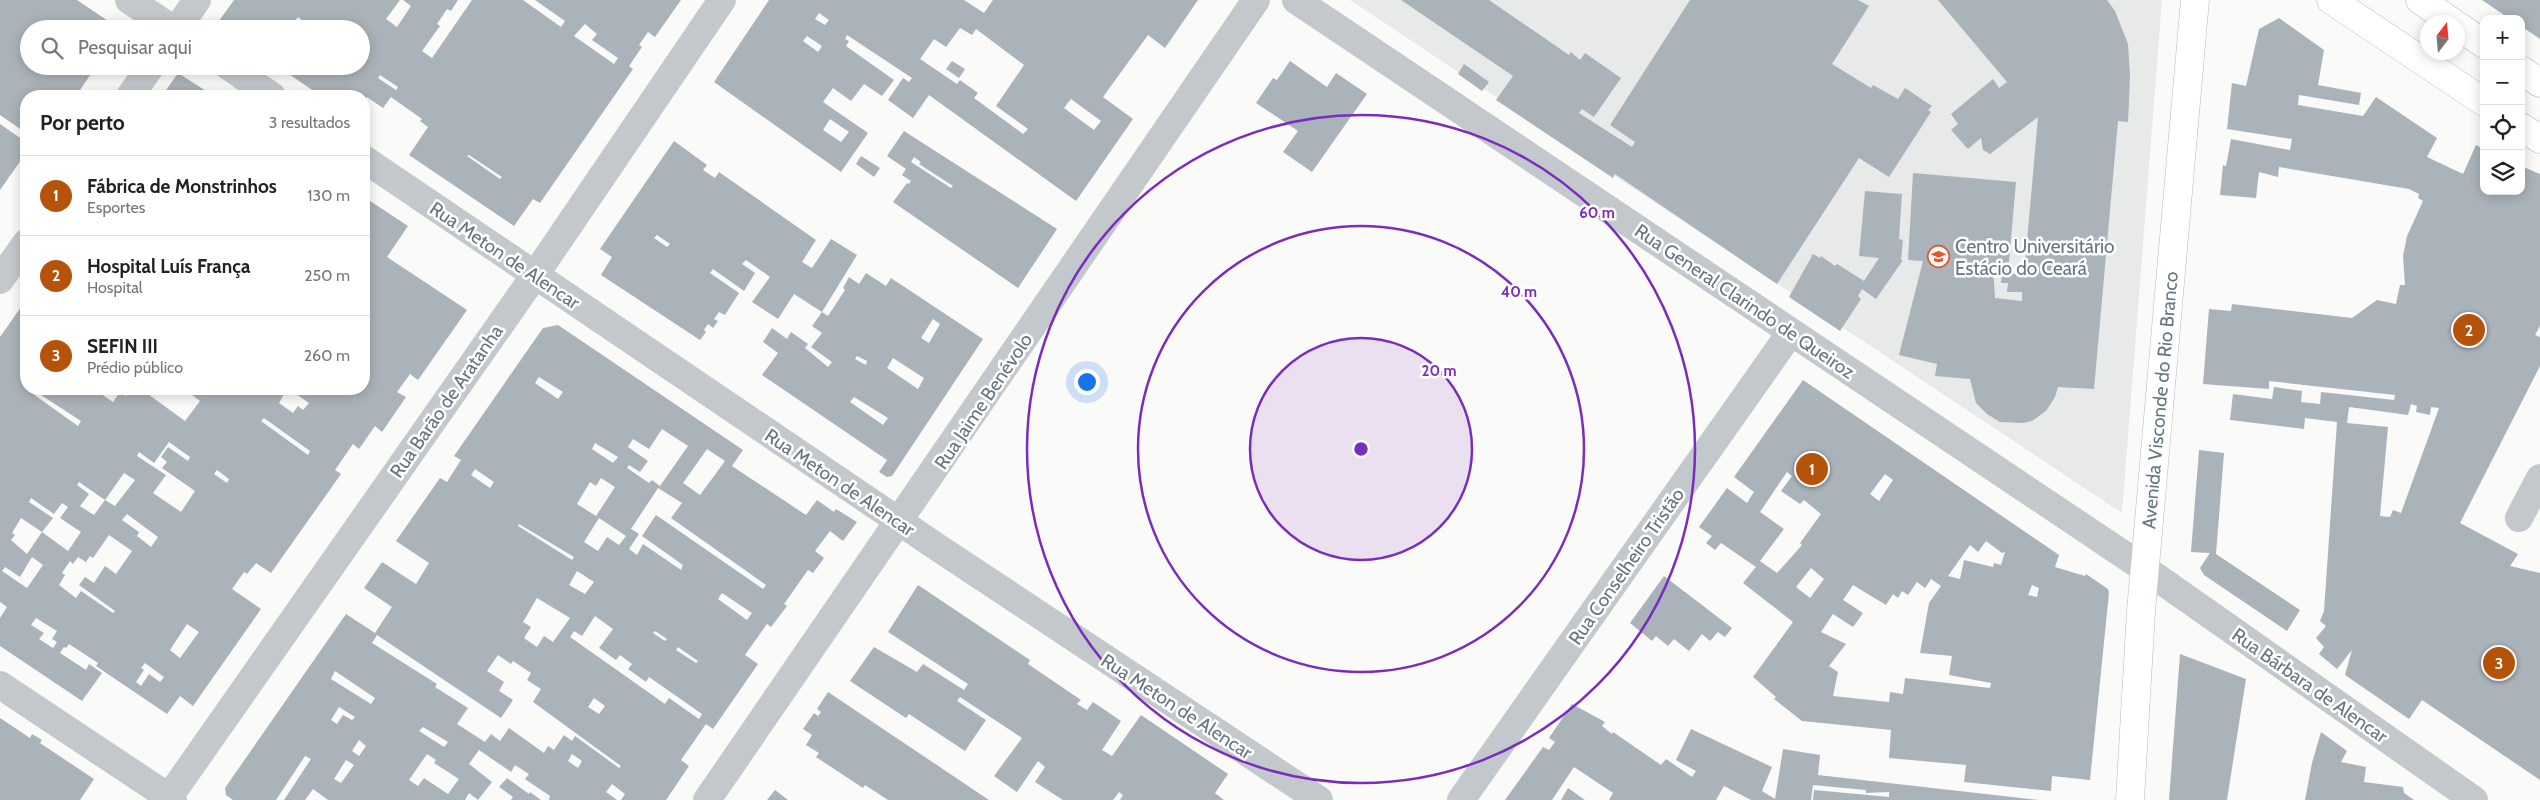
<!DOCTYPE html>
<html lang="pt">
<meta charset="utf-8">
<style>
:root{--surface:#fff;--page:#f2f2f2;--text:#222;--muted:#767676;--line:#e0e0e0;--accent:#b45309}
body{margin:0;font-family:Cabin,sans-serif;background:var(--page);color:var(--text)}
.controls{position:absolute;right:15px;top:15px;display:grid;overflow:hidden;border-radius:10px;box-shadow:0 2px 12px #0003}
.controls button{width:45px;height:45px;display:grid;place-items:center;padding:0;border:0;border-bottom:1px solid var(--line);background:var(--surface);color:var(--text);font:25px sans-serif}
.compass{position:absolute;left:2420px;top:15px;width:45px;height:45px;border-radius:50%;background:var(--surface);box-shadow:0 2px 12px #0003;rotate:16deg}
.you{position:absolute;left:1086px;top:381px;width:18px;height:18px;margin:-12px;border:4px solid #fff;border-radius:50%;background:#1a73e8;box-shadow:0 0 0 8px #1a73e833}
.badge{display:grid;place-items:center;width:32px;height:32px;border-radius:50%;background:var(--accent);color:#fff;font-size:16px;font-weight:700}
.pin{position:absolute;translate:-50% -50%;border:2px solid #fff;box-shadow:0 1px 5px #0006}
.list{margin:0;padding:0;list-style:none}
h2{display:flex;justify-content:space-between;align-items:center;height:65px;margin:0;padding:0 20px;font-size:21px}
h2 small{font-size:16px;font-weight:400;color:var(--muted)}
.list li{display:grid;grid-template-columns:32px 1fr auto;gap:15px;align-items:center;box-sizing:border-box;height:80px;padding:0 20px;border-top:1px solid var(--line)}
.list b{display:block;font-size:19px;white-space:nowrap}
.list p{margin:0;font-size:16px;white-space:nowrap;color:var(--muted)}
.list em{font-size:16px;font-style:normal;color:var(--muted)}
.icon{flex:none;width:28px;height:28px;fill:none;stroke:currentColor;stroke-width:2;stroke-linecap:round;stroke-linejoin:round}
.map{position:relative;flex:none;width:2540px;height:800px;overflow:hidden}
.search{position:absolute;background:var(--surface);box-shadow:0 2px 12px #0003;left:20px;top:20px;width:350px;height:55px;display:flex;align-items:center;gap:12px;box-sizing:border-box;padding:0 18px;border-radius:28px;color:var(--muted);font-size:19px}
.panel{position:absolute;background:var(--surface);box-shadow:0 2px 12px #0003;left:20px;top:90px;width:350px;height:305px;border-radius:20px}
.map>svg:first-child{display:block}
</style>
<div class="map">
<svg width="2540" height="800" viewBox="0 0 2540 800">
<rect width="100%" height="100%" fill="#fafaf8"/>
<!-- built -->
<path fill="#e8e9e9" d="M 1350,0 L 2162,0 L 2122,513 Z"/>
<!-- building -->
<path fill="#aab3b9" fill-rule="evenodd" d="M 0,0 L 77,0 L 120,29 L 29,29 L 29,66 L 111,66 L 105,75 L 95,68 L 80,90 L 85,96 L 26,96 L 26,133 L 0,115 Z
M 234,0 L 400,0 L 386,19 L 397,27 L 411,6 L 403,0 L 458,0 L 451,11 L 447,9 L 437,24 L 440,26 L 422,51 L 432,58 L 472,0 L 523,0 L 561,27 L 565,21 L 535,0 L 681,0 L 655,37 L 648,32 L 639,45 L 642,47 L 629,66 L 633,69 L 540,203 L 533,199 L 514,226 L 409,155 L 428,127 L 420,121 L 422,119 L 391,97 L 383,108 L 367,97 L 364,102 L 364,96 L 321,96 L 277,66 L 361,66 L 361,29 L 314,29 L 298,17 L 292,25 L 297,29 L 222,29 L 216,25 ZM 585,24 L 597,34 L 592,40 L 618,58 L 614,64 L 574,36 ZM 380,75 L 398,87 L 396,90 L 378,78 ZM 469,155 L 502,177 L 500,179 L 467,156 Z
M 769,0 L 964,0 L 984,13 L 993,0 L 1198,0 L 1165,48 L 1148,35 L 1103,97 L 1133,119 L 1076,201 L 929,95 L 913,118 L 888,100 L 903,78 L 909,82 L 912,78 L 847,35 L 845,39 L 849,41 L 846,46 L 894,80 L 882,96 L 864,84 L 851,101 L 833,88 L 823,102 L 868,133 L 841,172 L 714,82 ZM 819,13 L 829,20 L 825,25 L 815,19 ZM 960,28 L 972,35 L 976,29 L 1024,65 L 996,106 L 1028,129 L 1023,134 L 974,98 L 978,93 L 960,80 L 957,84 L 920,59 L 934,39 L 946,47 ZM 807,36 L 822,46 L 818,52 L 803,41 ZM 1071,99 L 1101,121 L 1094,130 L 1064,108 ZM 830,119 L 849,132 L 841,142 L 823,130 Z
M 1401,0 L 1489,0 L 1569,55 L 1571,52 L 1580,60 L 1585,53 L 1621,78 L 1594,117 L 1582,109 L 1579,113 L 1632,147 L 1635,142 L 1610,125 L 1690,0 L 1858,0 L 1869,6 L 1832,64 L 1871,88 L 1873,85 L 1898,99 L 1905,88 L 1932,106 L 1928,110 L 1931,112 L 1889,177 L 1859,158 L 1777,284 L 1615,174 L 1613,178 L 1496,100 L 1513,76 Z
M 1938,0 L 2107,0 L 2115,11 L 2128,44 L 2130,77 L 2128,122 L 2118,121 L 2094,389 L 2058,387 L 2055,397 L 2046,411 L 2032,421 L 2023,423 L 2000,422 L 1987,414 L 1976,403 L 1970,379 L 1935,376 L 1937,364 L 1899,355 L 1923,261 L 1908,260 L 1913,173 L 2016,182 L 2008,273 L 2024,275 L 2038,117 L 1990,154 L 1983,150 L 1981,138 L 1968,149 L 1951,130 L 1958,124 L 1951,114 L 1993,79 L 1999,88 L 2007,82 ZM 1993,265 L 1998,266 L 1997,272 L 2002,272 L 2001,283 L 2008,283 L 2007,292 L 2022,292 L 2022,301 L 1995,298 Z
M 2482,0 L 2540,0 L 2540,39 L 2521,26 L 2521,19 L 2510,19 Z
M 2279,18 L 2324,50 L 2318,85 L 2361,93 L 2359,105 L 2299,95 L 2298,105 L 2363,116 L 2376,97 L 2437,138 L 2427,157 L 2463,174 L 2476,145 L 2484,149 L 2484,191 L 2521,191 L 2521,166 L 2540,174 L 2540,326 L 2535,335 L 2540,337 L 2540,366 L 2460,523 L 2518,554 L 2510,566 L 2540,573 L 2540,780 L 2422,700 L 2409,719 L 2345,675 L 2352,650 L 2337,669 L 2319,654 L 2324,647 L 2316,638 L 2326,626 L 2320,621 L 2324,611 L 2337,422 L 2305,418 L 2304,429 L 2230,420 L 2233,394 L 2272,399 L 2274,387 L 2302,391 L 2301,402 L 2320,404 L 2321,392 L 2394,400 L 2395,395 L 2269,381 L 2269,389 L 2203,384 L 2209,309 L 2231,311 L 2232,304 L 2352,318 L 2377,300 L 2396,304 L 2400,285 L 2405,285 L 2403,256 L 2407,236 L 2423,201 L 2418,198 L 2419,194 L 2409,189 L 2279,167 L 2278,177 L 2259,172 L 2256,198 L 2220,195 L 2223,165 L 2226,166 L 2231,139 L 2290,150 L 2292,139 L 2227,129 L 2232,83 L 2246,86 L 2259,29 ZM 2411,404 L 2417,406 L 2416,412 L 2430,415 L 2431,407 L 2439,408 L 2401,513 L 2393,510 L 2390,517 L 2380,516 L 2388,427 L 2347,423 L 2349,407 L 2408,415 Z
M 952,61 L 965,69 L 959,78 L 946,69 Z
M 1290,61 L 1327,87 L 1336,73 L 1367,94 L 1312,172 L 1283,152 L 1298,131 L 1256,103 L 1273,78 L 1277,80 Z
M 1464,64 L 1489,82 L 1482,91 L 1458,74 Z
M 178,73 L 214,96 L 162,96 Z
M 0,124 L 26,142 L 26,153 L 0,190 Z
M 904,131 L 1057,229 L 1018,288 L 893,202 L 907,183 L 909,184 L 911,181 L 902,175 L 906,169 L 887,156 ZM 914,157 L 921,162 L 919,164 L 953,186 L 951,188 L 911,162 Z
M 674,141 L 707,165 L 703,170 L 715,178 L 719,172 L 816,240 L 802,262 L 812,268 L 831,239 L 857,255 L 822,312 L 794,294 L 778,319 L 752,302 L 770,277 L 746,260 L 742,264 L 755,273 L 744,291 L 713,269 L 710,273 L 739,293 L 725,315 L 719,312 L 714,319 L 718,321 L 713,328 L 708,324 L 704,330 L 706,332 L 700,340 L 601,275 L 612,257 L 600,249 ZM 657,235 L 670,244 L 667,247 L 654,238 Z
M 861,156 L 880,168 L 874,177 L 856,164 Z
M 1865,191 L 1902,194 L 1899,239 L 1903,240 L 1901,260 L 1903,260 L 1876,299 L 1862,289 L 1858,296 L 1861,299 L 1840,331 L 1789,297 L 1813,254 L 1820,258 L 1821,256 L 1835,266 L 1837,264 L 1864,281 L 1879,258 L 1859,256 Z
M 364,197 L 408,226 L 387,257 L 467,310 L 418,380 L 410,374 L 397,392 L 406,397 L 382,432 L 375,426 L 359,449 L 353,444 L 335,470 L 341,474 L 271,573 L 256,563 L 247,574 L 244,572 L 232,589 L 261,609 L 193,706 L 180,696 L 167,714 L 96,666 L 98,663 L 69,644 L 66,648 L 64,647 L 60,653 L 86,670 L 89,664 L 102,673 L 82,701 L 0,646 L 0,618 L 7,607 L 0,602 L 0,337 L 26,300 L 26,389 L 94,389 L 113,402 L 120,392 L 126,396 L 131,389 L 141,389 L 185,421 L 200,401 L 184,389 L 219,389 L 223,392 L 225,389 L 260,389 L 263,391 L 265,389 L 287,389 L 279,403 L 293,413 L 298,406 L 303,410 L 309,403 L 289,389 L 364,389 ZM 35,391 L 81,421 L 78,426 L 33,394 ZM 264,418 L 310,451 L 308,455 L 261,421 ZM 169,442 L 190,457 L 188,461 L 168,447 L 161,457 L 167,462 L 162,468 L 195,491 L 181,512 L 153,493 L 166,475 L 137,456 L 139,452 L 154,463 ZM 217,470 L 229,479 L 227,483 L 214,474 ZM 124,473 L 135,480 L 115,506 L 105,500 ZM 79,482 L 105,500 L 94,515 L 80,506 L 89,494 L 77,485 ZM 31,498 L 54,514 L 62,503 L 68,507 L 60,518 L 81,532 L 68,551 L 42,532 L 53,518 L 29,502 ZM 127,514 L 158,537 L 151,547 L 137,536 L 139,532 L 122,520 ZM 21,518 L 42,532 L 27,554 L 11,540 L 15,535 L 12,533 ZM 109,535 L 132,551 L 116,574 L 105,566 L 94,583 L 85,577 L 79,585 L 115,611 L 113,613 L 81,591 L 76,598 L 59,585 L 65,575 L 62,573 L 70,561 L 73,564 L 78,557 L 86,562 L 90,556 L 93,558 ZM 32,557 L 43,565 L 27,588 L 2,571 L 5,567 L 20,577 ZM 36,618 L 57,631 L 52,639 L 57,642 L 53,648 L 39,639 L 44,633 L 31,625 ZM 187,624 L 199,632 L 180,658 L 170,650 ZM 145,663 L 164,677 L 160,682 L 149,674 L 141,686 L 136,682 L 144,670 L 141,668 Z
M 866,273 L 886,286 L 891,278 L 983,339 L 898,467 L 892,476 L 887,477 L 879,472 L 887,460 L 762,375 L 778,353 L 763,342 L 772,328 L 787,339 L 791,332 L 808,344 L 805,348 L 828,367 L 832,362 L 811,347 L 822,333 L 812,326 L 822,312 L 828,316 L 845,290 L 843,288 L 849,277 L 859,284 ZM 933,319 L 940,324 L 929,343 L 921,338 ZM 857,356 L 867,361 L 866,365 L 855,359 ZM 893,358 L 924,378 L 918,389 L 887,368 ZM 854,397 L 888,418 L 883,425 L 850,402 Z
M 558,325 L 743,450 L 732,466 L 806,515 L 817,500 L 834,512 L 836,509 L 857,522 L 843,541 L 830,531 L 815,551 L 824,558 L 813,573 L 808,570 L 784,604 L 787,606 L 771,627 L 767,624 L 745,655 L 758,664 L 713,729 L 706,724 L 681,760 L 689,766 L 666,800 L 621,800 L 625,794 L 612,784 L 606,792 L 617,800 L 549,800 L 550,796 L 525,779 L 529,774 L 515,765 L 511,772 L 479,750 L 469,764 L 492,782 L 478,800 L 469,793 L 465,800 L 328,800 L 313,789 L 305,800 L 284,800 L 311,759 L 305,756 L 276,800 L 233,800 L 226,795 L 225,788 L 346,614 L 375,633 L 392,607 L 364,588 L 382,562 L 416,584 L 429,563 L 396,541 L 440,478 L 447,482 L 461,460 L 454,456 L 543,328 ZM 539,377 L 563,392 L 558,399 L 535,383 ZM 662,429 L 688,446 L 660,486 L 652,480 L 649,483 L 627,468 L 629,465 L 640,472 L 648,461 L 628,447 L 633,439 L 649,449 ZM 595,443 L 618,457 L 613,463 L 592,449 ZM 707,449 L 725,461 L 700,495 L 683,483 ZM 475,469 L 494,482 L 490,488 L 471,475 ZM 601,478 L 615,487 L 596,516 L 577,504 L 590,482 L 596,486 ZM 658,488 L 682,503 L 671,518 L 766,585 L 763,589 L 656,515 L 642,536 L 683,565 L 681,570 L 643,544 L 637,555 L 629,549 L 639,534 L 631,529 ZM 599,518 L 626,536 L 619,545 L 607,537 L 598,551 L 584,542 ZM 519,524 L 574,557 L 572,560 L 518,526 ZM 577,571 L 594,582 L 585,594 L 569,585 ZM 722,593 L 752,613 L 747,620 L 718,599 ZM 537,598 L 570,618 L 553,642 L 544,636 L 537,647 L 524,638 L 531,627 L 523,622 ZM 595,616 L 613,629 L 599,648 L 616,660 L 620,655 L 632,664 L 628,669 L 646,682 L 649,677 L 702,714 L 699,719 L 669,698 L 665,704 L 570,637 L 574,631 L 582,636 ZM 655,631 L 667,639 L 665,641 L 653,633 ZM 377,635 L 501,718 L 513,700 L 499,691 L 504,682 L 487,671 L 498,655 L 511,664 L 513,661 L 531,673 L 527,680 L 541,689 L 533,702 L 621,766 L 619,768 L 575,736 L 572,741 L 564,735 L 554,750 L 548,746 L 544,753 L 509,728 L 500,741 L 491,734 L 485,742 L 457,724 L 468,708 L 435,687 L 437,684 L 372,643 ZM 678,647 L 698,661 L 696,663 L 676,650 ZM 335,671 L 375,698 L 371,704 L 331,679 ZM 594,698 L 605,706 L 599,714 L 588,707 ZM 339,707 L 355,717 L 352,720 L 343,715 L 337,724 L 331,720 ZM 423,727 L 448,742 L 444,747 L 419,731 ZM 359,740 L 366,746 L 359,756 L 352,751 ZM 427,754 L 436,760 L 434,763 L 459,779 L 448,794 L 424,778 L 418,786 L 409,780 ZM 572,754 L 582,761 L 578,768 L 568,761 ZM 346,760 L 354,765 L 341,783 L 334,779 Z
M 1803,380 L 2059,555 L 2055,567 L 2085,576 L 2086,574 L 2108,589 L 2109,593 L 2090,780 L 2052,776 L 2051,791 L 1964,782 L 1966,765 L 1889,758 L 1891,730 L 1802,721 L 1774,699 L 1776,697 L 1753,677 L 1793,622 L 1743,583 L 1756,567 L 1721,543 L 1715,550 L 1706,543 L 1712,536 L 1699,527 L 1727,488 L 1747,503 L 1754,492 L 1734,477 ZM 1787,472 L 1792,476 L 1781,491 L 1800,504 L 1804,500 L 1821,514 L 1800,543 L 1802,545 L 1777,573 L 1760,561 L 1784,529 L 1760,512 ZM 1885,474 L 1893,480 L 1879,501 L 1870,494 ZM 1986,541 L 2002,553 L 2005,552 L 2001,565 L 1994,563 L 1993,567 L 1964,560 L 1960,579 L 1948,576 L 1970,545 L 1978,552 ZM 1811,568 L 1824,579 L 1810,598 L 1796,587 ZM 1931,579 L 1941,586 L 1929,603 L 1920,653 L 1952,656 L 1949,675 L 1991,683 L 1990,688 L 1905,678 L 1903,694 L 1890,692 L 1889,702 L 1833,696 L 1838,672 L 1829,666 L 1846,644 L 1821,632 L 1833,614 L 1853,627 L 1863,613 L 1843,600 L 1853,585 L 1886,605 L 1893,594 L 1898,598 L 1902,591 L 1908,595 L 1917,582 L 1925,588 ZM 2032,585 L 2039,588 L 2037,597 L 2028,595 Z
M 2199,450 L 2224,453 L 2216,554 L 2300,610 L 2287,631 L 2204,575 L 2200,568 L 2210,553 L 2191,552 Z
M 1664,576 L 1732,628 L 1725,637 L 1718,632 L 1710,641 L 1702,634 L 1689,651 L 1674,639 L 1668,646 L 1656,636 L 1652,641 L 1630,623 Z
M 918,585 L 1030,660 L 1028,664 L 1081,700 L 1077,704 L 1087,710 L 1093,702 L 1121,721 L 1102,750 L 1112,756 L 1141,715 L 1228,774 L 1215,793 L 1224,800 L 1120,800 L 1123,795 L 1119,792 L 1113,800 L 1063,800 L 1035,782 L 1045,767 L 1038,761 L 1017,792 L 994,776 L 1022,738 L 960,697 L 957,701 L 986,720 L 965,751 L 909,714 L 906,718 L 850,681 L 874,647 L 917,672 L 923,664 L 964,690 L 968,684 L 888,632 Z
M 2180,654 L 2246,679 L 2227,800 L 2169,800 Z
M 828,692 L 989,800 L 888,800 L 865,785 L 863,788 L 816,757 L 819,753 L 806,745 L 812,735 L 803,729 L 814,713 L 818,716 L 821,712 L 817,709 Z
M 1572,704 L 1605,722 L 1602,726 L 1612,734 L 1613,732 L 1661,765 L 1666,759 L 1692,777 L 1696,771 L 1676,760 L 1691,729 L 1772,767 L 1762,791 L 1775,799 L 1783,749 L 1820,755 L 1818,775 L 2039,800 L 1813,800 L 1814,790 L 1889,797 L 1889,792 L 1866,793 L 1866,790 L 1813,785 L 1811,800 L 1751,800 L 1724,786 L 1716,800 L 1609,800 L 1613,793 L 1574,767 L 1552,800 L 1505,800 L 1543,747 L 1549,750 L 1555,742 L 1549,738 Z
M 0,718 L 30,738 L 32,734 L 42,740 L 40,743 L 94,779 L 80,800 L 0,800 Z
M 2321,732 L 2347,751 L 2341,762 L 2366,767 L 2364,782 L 2403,787 L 2404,793 L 2414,800 L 2305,800 L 2312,763 Z
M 507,778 L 529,794 L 530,792 L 541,800 L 511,800 L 513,797 L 499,787 Z
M 1568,788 L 1585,800 L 1561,800 Z
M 775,790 L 788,800 L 767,800 Z"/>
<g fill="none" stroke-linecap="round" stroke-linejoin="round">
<defs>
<g id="major">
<path d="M 2331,0 L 2484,102"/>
<path d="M 2420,0 L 2452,22"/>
<path d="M 2458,26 L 2484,44"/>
<path d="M 2521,70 L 2540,83"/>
<path d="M 2521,127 L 2540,139"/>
<path id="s1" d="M 2130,800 L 2141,611 L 2195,0"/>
</g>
</defs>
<!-- major casing -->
<use href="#major" stroke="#b5babe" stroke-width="29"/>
<!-- minor -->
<path stroke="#c3c8cc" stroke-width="28" d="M 129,0 L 173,29
M 1296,0 L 2145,569 L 2474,800
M 177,29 L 197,0
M 228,66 L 272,96
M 130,96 L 151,66
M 364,159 L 937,547 L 1319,800
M 0,280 L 26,243
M 2519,518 L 2540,478
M 0,685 L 173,800
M 167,800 L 535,275 L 722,0
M 707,800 L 1256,0
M 1461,800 L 1791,332"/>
<!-- major -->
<use href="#major" stroke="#fff" stroke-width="28"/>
</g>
<!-- distance rings -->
<circle cx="1361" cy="449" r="111" fill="#7b2cbf" fill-opacity=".12"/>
<g fill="none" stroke="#7b2cbf" stroke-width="2.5">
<circle cx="1361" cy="449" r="111"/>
<circle cx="1361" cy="449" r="223"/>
<circle cx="1361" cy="449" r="334"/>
</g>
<!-- icons -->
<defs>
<symbol id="university-ring" viewBox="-11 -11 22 22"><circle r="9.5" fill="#fff" stroke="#e4572e" stroke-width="1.5"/><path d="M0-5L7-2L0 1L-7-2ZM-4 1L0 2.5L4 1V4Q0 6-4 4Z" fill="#e4572e"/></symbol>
</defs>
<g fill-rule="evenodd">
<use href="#university-ring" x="1926" y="244" width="25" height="25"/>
</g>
<g text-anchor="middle" stroke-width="5" stroke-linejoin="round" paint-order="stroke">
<!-- poi labels -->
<g font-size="19" fill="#657683" stroke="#fff" text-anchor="start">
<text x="1955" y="253">Centro Universitário<tspan x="1955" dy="22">Estácio do Ceará</tspan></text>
</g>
<!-- street labels -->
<g font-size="19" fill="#657683" stroke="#fff">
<text transform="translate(505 255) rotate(34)" y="7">Rua Meton de Alencar</text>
<text transform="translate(1745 301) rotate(34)" y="7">Rua General Clarindo de Queiroz</text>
<text dy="7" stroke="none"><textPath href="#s1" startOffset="401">Avenida Visconde do Rio Branco</textPath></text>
<text transform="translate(446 401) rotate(-55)" y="7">Rua Barão de Aratanha</text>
<text transform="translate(983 401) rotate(-56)" y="7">Rua Jaime Benévolo</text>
<text transform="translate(840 482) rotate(34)" y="7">Rua Meton de Alencar</text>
<text transform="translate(1626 566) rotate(-55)" y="7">Rua Conselheiro Tristão</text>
<text transform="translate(2310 685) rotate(35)" y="7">Rua Bárbara de Alencar</text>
<text transform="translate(1177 706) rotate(33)" y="7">Rua Meton de Alencar</text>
</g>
</g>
<circle cx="1361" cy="449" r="8" fill="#7b2cbf" stroke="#fff" stroke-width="2.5"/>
<g font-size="15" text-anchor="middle" font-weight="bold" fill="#7b2cbf" stroke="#fff" stroke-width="5" stroke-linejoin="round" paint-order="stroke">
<text x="1597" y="218">60 m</text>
<text x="1519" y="297">40 m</text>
<text x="1439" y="376">20 m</text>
</g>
</svg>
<div class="controls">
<button>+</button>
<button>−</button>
<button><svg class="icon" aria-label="locate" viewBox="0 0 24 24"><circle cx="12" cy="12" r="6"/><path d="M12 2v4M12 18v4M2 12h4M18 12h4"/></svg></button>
<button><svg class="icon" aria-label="layers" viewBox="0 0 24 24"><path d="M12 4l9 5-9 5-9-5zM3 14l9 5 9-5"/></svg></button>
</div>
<svg class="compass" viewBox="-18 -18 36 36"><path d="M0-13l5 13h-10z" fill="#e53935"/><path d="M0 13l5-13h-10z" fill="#767676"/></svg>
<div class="you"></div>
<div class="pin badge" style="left:1812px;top:469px">1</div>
<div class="pin badge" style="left:2469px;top:330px">2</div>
<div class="pin badge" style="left:2499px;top:663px">3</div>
<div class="search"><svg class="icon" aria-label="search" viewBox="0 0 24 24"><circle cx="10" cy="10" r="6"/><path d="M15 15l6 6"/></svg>Pesquisar aqui</div>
<section class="panel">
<h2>Por perto<small>3 resultados</small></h2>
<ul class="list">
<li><span class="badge">1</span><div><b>Fábrica de Monstrinhos</b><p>Esportes</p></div><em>130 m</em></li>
<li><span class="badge">2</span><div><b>Hospital Luís França</b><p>Hospital</p></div><em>250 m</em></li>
<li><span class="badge">3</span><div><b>SEFIN III</b><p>Prédio público</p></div><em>260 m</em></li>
</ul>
</section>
</div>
